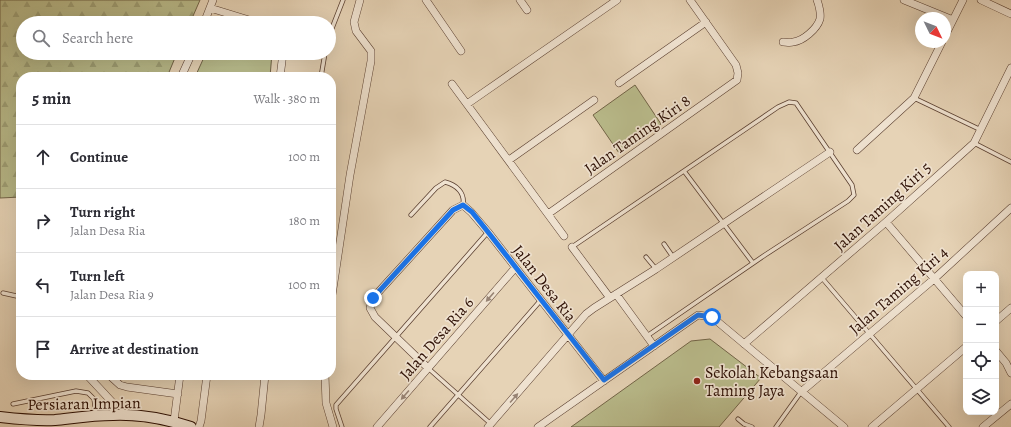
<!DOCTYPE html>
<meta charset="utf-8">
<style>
:root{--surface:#fff;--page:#f7f7f7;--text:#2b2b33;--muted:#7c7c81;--line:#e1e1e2}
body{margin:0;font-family:Alegreya,serif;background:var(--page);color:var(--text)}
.controls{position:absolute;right:12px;bottom:12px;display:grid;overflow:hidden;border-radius:8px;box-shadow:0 4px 16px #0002}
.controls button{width:36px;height:36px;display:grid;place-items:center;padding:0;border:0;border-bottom:1px solid var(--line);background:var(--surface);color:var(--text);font:20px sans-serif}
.compass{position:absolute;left:915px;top:12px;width:36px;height:36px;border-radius:50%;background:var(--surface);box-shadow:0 4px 16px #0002;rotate:133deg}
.stop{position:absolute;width:12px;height:12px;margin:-9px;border:3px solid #1a73e8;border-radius:50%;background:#fff}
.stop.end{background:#1a73e8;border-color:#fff;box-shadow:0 1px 4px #0008}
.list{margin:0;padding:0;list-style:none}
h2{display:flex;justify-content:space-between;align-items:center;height:52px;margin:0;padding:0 16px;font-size:17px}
h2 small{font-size:13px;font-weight:400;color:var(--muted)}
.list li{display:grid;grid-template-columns:26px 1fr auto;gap:12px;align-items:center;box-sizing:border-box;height:64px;padding:0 16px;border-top:1px solid var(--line)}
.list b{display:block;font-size:15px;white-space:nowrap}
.list p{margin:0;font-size:13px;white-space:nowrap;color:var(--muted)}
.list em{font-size:13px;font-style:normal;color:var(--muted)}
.icon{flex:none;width:22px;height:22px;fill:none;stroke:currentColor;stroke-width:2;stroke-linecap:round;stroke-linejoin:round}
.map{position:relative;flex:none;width:1011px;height:427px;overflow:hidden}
.search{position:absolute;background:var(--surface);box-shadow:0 4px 16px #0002;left:16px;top:16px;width:320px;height:44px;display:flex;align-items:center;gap:10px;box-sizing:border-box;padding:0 14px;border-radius:22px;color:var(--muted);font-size:15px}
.panel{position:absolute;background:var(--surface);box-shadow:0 4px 16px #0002;left:16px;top:72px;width:320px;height:308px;border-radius:16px}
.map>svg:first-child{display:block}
</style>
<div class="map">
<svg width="1011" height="427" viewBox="0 0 1011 427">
<defs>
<pattern id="forest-firs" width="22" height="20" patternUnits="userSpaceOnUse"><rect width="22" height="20" fill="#b9bb8b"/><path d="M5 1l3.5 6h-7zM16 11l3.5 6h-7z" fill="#9fa076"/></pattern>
</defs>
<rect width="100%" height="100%" fill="#e6d3b6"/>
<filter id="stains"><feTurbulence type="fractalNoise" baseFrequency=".005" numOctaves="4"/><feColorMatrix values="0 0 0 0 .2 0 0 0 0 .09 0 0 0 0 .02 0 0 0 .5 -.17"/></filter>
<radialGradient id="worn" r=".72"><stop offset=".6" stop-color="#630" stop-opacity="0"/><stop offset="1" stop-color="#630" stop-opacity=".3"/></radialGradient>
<!-- green -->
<path fill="#b9bb8b" stroke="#726447" d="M 206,53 L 272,53 L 270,77 L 195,77 Z
M 635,85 L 661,124 L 619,153 L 593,115 Z
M 710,339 L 761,378 L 719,427 L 571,427 L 691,341 Z"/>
<!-- forest -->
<path fill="url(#forest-firs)" stroke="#726447" d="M 0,0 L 200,0 L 190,23 L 23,23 L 23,53 L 177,53 L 167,77 L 21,77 L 21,197 L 0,198 Z"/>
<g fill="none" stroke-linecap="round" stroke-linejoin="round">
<defs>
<path id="lane" d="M 329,36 L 343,0
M 321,77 L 325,53
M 914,98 L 981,130
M 974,143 L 1011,162
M 684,171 L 753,263
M 411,215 L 436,188 L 445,182 C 457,185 465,193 463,205
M 664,244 L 673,257
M 572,247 L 778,107 L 789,102 L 796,103 L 852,185 L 854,195 L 848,201 L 765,255 L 647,336
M 646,257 L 656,269
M 822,278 L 949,427
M 3,293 L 21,297
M 428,368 L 491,424
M 13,404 L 76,391 L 88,393 L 94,399 L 96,415
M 738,419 L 744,424 L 752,427
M 342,427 L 336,409 L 336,405 L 488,232
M 430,427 L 541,300
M 776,427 L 801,392"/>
<path id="street" d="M 426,0 L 461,51
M 520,0 L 527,10
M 904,0 L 953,20
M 981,0 L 1011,14
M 210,8 L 259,23
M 204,23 L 213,0
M 945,36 L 963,0
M 783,42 C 786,42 790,43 793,42 C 803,41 817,29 820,19 C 821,14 819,5 817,0
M 181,77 L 192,53
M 280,77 L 283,53
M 619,83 L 706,22
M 452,84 L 564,236
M 467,104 L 617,0
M 857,150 L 914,98 L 942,42
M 509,160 L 594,100
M 548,214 L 737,80 L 738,73 L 736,65 L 690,0
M 886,222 L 966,316
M 572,247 L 610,298
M 616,294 L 654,346
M 331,302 L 350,175 L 371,61 L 371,51 L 356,31 L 354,22 L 360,0
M 996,321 L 1011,308
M 744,344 L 886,222 L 974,143 L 1011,68
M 996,351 L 1006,363 L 1011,373
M 428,368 L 375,317 L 370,308 L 373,298 L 453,210 L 463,205 L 471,212 L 488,232 L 604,381
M 87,375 L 113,403 L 114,415
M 109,375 L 120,385 L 127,387 L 178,394
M 325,375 L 326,403 L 333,427
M 801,392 L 934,279 L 1011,208
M 174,421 L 180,375
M 199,427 L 201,421 L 207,375
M 259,427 L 261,415 L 265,375
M 377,427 L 515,268
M 488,427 L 586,314 L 594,308 L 656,269 L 830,152
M 538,427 L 698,315 L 712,317 L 844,427
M 872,427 L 966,347
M 983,427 L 1011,404"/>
<path id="secondary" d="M 0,417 C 18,419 36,421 55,420 C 74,418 93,415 113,415 C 138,414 166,419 191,427"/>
</defs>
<!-- lane casing -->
<use href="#lane" stroke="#5a3f30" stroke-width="5"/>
<!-- street casing -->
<use href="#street" stroke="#5a3f30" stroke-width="8"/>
<!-- secondary casing -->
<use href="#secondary" stroke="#2c0e03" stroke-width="12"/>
<!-- lane -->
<use href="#lane" stroke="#efe2d0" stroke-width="3.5"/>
<!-- street -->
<use href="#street" stroke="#efe2d0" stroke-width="7"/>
<!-- secondary -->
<use href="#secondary" stroke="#efe2d0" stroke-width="10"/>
</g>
<!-- one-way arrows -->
<defs><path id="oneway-solid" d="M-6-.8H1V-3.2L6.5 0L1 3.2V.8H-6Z"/></defs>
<g fill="#978374">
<use href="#oneway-solid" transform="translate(490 297) rotate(131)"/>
<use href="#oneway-solid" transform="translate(405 395) rotate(131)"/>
<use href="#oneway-solid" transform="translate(514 398) rotate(-49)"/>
</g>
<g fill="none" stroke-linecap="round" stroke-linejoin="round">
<!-- route -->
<path stroke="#1a73e8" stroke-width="5" d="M 373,298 L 453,210 L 463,205 L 472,212 L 488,232 L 604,380 L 698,315 L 712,317"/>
</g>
<!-- markers -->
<circle fill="#8f2418" stroke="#efe2d0" stroke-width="1.5" cx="697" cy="381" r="4"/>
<g text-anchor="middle" stroke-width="3.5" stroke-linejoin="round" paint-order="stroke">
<!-- street labels -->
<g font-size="16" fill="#2c0e03" stroke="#efe2d0">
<text transform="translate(637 134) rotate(-35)" y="6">Jalan Taming Kiri 8</text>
<text transform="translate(882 206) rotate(-42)" y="6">Jalan Taming Kiri 5</text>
<text transform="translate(545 283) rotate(52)" y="6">Jalan Desa Ria</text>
<text transform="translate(898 290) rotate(-41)" y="6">Jalan Taming Kiri 4</text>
<text transform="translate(436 338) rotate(-49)" y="6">Jalan Desa Ria 6</text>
<text transform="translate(84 403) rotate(-1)" y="6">Persiaran Impian</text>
</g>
<!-- poi labels -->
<g font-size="16" fill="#2c0e03" stroke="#efe2d0" text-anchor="start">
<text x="705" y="378">Sekolah Kebangsaan<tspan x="705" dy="18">Taming Jaya</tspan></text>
</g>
</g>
<rect width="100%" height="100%" filter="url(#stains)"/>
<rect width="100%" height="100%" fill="url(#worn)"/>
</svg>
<div class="controls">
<button>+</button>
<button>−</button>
<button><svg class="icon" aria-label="locate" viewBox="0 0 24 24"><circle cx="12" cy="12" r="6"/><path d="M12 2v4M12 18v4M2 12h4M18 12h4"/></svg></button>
<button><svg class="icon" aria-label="layers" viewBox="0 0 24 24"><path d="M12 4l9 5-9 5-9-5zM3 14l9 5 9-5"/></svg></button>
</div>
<svg class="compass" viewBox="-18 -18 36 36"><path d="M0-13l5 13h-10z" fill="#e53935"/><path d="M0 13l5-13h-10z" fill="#7c7c81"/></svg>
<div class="stop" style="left:712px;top:317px"></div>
<div class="stop end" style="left:373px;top:298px"></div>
<div class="search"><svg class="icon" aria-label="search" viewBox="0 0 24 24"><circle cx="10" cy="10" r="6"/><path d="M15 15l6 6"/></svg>Search here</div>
<section class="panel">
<h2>5 min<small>Walk · 380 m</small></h2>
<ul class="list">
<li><svg class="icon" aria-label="ahead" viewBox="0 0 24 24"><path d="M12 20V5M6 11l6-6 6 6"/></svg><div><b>Continue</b></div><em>100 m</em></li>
<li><svg class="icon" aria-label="right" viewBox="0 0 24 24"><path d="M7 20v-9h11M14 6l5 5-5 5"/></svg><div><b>Turn right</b><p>Jalan Desa Ria</p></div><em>180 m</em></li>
<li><svg class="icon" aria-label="left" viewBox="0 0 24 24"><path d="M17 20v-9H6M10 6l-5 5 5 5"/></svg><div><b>Turn left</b><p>Jalan Desa Ria 9</p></div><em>100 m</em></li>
<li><svg class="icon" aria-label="arrive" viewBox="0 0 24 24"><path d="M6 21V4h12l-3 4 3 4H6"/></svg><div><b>Arrive at destination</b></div></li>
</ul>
</section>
</div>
